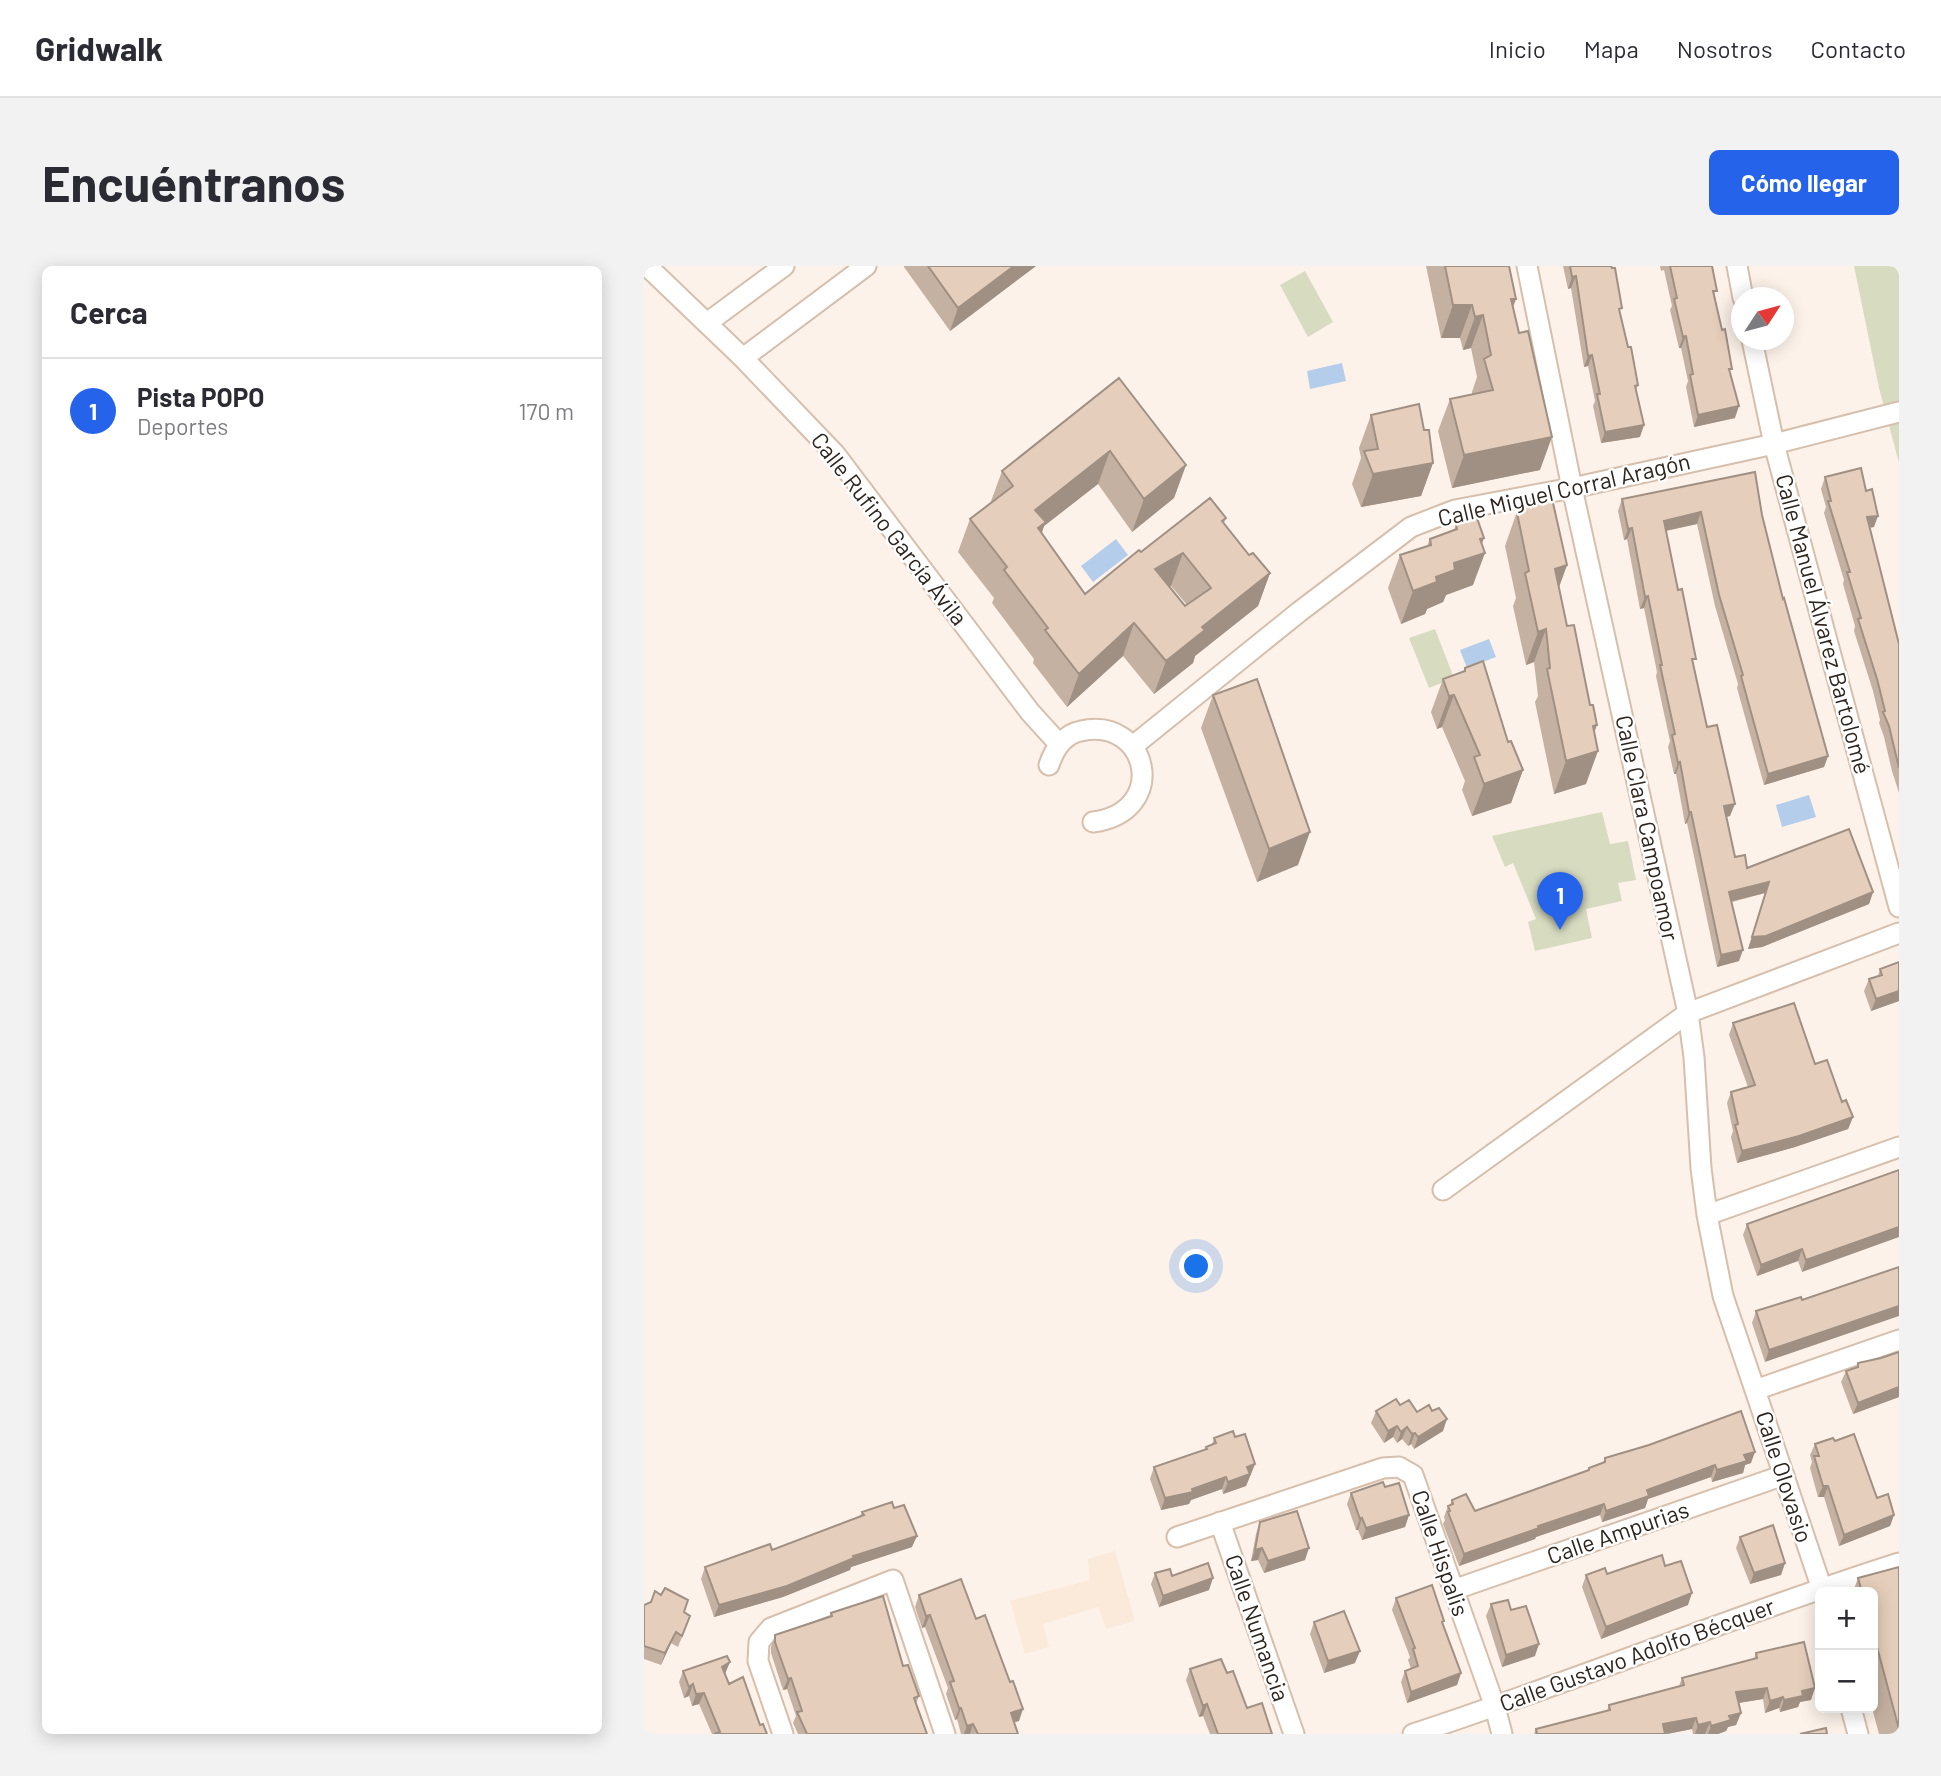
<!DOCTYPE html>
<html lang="es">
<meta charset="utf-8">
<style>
:root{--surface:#fff;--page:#f2f2f3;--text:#2b2b33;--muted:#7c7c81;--line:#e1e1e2;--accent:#2563eb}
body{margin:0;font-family:Barlow,sans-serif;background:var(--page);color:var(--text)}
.controls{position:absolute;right:21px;bottom:21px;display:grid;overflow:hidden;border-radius:10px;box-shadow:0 4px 18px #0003}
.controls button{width:63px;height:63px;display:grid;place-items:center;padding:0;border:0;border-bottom:2px solid var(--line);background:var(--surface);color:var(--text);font:35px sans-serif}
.compass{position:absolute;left:1087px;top:21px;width:63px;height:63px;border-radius:50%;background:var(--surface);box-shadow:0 4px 18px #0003;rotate:54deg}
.you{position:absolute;left:553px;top:1001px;width:24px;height:24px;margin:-18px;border:5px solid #fff;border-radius:50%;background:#1a73e8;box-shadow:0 0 0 10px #1a73e833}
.badge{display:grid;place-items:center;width:46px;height:46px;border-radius:50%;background:var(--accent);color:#fff;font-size:23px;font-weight:700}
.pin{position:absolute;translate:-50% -58px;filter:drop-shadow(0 2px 4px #0008)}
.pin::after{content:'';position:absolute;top:37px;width:24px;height:21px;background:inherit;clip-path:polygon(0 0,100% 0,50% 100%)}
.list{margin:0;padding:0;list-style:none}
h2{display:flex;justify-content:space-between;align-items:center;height:91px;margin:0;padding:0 28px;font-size:30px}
h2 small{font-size:23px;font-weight:400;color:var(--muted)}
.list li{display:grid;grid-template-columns:46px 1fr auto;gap:21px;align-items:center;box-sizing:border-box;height:105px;padding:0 28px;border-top:2px solid var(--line)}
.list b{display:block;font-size:26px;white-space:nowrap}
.list p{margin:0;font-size:23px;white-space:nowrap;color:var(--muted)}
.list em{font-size:23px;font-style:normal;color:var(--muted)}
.map{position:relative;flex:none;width:1255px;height:1468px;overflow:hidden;border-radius:10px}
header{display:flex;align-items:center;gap:42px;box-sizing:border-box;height:98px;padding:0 35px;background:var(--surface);border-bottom:2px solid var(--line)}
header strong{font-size:33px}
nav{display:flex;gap:38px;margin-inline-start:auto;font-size:24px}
.intro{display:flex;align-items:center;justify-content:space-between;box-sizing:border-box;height:168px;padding:0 42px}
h1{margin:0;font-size:49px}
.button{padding:18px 32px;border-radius:10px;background:var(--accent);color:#fff;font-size:24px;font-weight:700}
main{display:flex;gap:42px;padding:0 42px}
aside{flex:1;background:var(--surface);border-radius:10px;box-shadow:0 4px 18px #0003}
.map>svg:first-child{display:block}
</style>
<header>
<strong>Gridwalk</strong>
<nav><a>Inicio</a><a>Mapa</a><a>Nosotros</a><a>Contacto</a></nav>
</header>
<div class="intro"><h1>Encuéntranos</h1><a class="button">Cómo llegar</a></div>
<main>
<aside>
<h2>Cerca<small></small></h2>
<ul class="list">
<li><span class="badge">1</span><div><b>Pista POPO</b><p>Deportes</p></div><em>170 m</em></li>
</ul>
</aside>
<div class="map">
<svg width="1255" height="1468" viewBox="0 0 1255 1468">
<rect width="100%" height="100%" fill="#fcf2ea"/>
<!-- built -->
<path fill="#fbe9da" d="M 471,1285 L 491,1355 L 462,1363 L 454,1341 L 399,1358 L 405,1381 L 381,1388 L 366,1335 L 446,1314 L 444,1293 Z"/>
<!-- green -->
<path fill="#d7dbc0" d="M 1210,0 L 1255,0 L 1255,197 L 1235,122 Z
M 661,5 L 689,56 L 664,71 L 636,19 Z
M 791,363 L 810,412 L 785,422 L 765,372 Z
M 958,546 L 966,578 L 984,575 L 992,614 L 974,617 L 978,635 L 942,643 L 948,672 L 891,685 L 884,656 L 892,653 L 869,597 L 861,601 L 848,570 Z"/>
<!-- water -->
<path fill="#b4cdeb" d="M 698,97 L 702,115 L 666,123 L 663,105 Z
M 472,273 L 484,289 L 449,316 L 437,300 Z
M 845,373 L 852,391 L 823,402 L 816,384 Z
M 1165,529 L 1172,551 L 1138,561 L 1132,539 Z"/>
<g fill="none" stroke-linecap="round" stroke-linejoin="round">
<defs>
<path id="street" d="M 3,0 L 99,92 L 191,188 L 386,446 L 415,478
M 883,0 L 928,222 L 1044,747 L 1050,791 L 1057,902 L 1063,949 L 1079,1030 L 1111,1124
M 1093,0 L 1099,32
M 63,57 L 140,0
M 1108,74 L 1130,178 L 1255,641
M 99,92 L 222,0
M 489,480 L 655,346 L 767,261 L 811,244 L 928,222 L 1130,178 L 1255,146
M 405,499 C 410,484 420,468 437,465 C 505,450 526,546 449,556
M 799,924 L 1044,747 L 1255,667
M 1063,949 L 1255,881
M 576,1256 L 650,1468
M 533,1271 L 739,1202 L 755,1201 L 769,1209 L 851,1441 L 858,1468
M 809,1324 L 1140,1209
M 1179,1326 L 1111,1124 L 1255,1074
M 1207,1442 L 1214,1468
M 139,1468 L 114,1395 L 115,1376 L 127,1362 L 249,1314 L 301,1468
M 769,1468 C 932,1415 1091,1349 1255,1297"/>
</defs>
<!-- street casing -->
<use href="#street" stroke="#d6bfac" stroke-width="23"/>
<!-- street -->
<use href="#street" stroke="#fff" stroke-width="19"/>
</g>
<!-- wall -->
<path fill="#c5b1a1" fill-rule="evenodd" d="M 260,0 L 392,0 L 306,65 L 260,1 Z
M 782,0 L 865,0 L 869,42 L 896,204 L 808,222 L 794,165 L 806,133 L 828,128 L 828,126 L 833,111 L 827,82 L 819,84 L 816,72 L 797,72 Z
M 919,0 L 967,0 L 976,49 L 994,119 L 992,124 L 996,171 L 957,177 L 949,140 L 951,135 L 944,100 L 940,101 L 927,22 L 924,23 Z
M 1016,0 L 1068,0 L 1071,30 L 1086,108 L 1091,152 L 1050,161 L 1042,121 L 1044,115 L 1037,82 L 1035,82 L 1026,44 L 1028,40 L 1020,4 L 1017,5 Z
M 475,112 L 542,199 L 530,232 L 488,266 L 454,218 L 400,260 L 398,267 L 441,328 L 497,286 L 582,252 L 580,257 L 605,289 L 626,307 L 614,340 L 551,390 L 549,397 L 510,428 L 479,390 L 423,441 L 389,397 L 390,393 L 348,337 L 350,332 L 314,286 L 326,253 L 346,238 L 358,205 ZM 527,320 L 543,339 L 541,340 L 525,321 Z
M 727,149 L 780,164 L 789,197 L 777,230 L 717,241 L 708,218 L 717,192 L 715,182 Z
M 1181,211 L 1230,261 L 1226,262 L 1255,378 L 1255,527 L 1248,505 L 1240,471 L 1235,457 L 1236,454 L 1229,425 L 1210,365 L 1211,360 L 1199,318 L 1200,314 L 1180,247 L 1182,241 L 1177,223 Z
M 978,233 L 1118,249 L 1139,333 L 1184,490 L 1180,501 L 1120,519 L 1093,422 L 1094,418 L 1071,340 L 1053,258 L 1022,265 L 1063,461 L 1086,550 L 1082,551 L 1091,591 L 1103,602 L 1229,626 L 1225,638 L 1118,681 L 1104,683 L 1121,627 L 1088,636 L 1095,695 L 1073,701 L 1043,557 L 1041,558 L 1032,508 L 1030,508 L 1024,481 L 1026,475 L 1012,410 L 1013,406 L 1000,342 L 996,343 L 983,273 L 980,274 L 974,245 Z
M 876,237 L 923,299 L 915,321 L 923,360 L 950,467 L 942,518 L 910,528 L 891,436 L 894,430 L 890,396 L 882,399 L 869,340 L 872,332 L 861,280 Z
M 812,259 L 838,278 L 829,319 L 802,329 L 799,336 L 783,343 L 781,348 L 757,358 L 744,322 L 756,289 L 783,280 L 786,273 L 810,264 Z
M 821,402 L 864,476 L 879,504 L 867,537 L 828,550 L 818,524 L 821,515 L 798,461 L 793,463 L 787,446 L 799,413 L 819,406 Z
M 569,429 L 654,599 L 613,616 L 557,462 Z
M 1255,696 L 1255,735 L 1227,745 L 1220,725 L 1225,713 L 1234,710 L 1236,703 Z
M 1089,757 L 1171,798 L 1209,851 L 1204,863 L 1151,881 L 1093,897 L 1087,871 L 1089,865 L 1083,837 L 1087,826 L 1104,821 L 1085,769 Z
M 1255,904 L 1158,1006 L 1154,995 L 1113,1010 L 1099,969 L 1103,958 Z
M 1158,1034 L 1121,1096 L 1108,1057 L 1112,1045 Z
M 1255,1086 L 1255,1131 L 1209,1148 L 1197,1116 L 1202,1105 L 1213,1101 L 1214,1097 L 1237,1092 Z
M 756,1139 L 773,1146 L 799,1165 L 770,1183 L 767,1178 L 764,1180 L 758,1173 L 753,1177 L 749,1171 L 740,1177 L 727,1157 L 732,1145 Z
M 591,1171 L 611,1198 L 602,1220 L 579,1228 L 578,1223 L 547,1234 L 545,1238 L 517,1244 L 506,1213 L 510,1201 L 561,1184 L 562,1181 L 568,1179 L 570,1172 Z
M 1191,1175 L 1233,1232 L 1250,1249 L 1246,1260 L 1195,1280 L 1180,1231 L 1174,1231 L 1166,1202 L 1168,1196 L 1166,1189 L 1171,1178 Z
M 961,1192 L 1107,1197 L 1101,1199 L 1099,1207 L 1068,1216 L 1067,1211 L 1004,1233 L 1001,1242 L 958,1256 L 956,1249 L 892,1271 L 891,1273 L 815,1300 L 799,1258 L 801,1254 L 800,1251 L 804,1240 L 806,1239 L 808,1234 L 831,1245 L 944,1204 L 945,1202 L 959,1197 Z
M 741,1221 L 765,1249 L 761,1261 L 718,1274 L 714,1264 L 712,1264 L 703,1238 L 707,1227 Z
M 218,1246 L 268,1281 L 207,1301 L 206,1304 L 139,1331 L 70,1351 L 57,1313 L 61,1301 L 128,1284 L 216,1250 Z
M 616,1256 L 661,1294 L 620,1307 L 614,1294 L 607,1295 L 612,1268 Z
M 1096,1271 L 1141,1297 L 1137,1309 L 1106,1318 L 1092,1282 Z
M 1021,1300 L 1044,1339 L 957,1373 L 938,1321 L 942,1309 L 963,1308 Z
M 1255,1301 L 1255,1468 L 1235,1468 L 1228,1442 L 1229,1326 L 1209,1326 L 1214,1312 Z
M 511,1307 L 528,1310 L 565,1324 L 515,1341 L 507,1318 Z
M 275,1329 L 332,1353 L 375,1455 L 370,1456 L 374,1468 L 317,1468 L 313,1453 L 311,1454 L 302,1428 L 304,1422 L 281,1361 L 278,1362 L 271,1341 Z
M 752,1332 L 799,1358 L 817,1407 L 813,1419 L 763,1437 L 757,1416 L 761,1405 L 767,1403 L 764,1394 L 766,1391 L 748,1344 Z
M 847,1338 L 867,1344 L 891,1390 L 858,1401 L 842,1350 Z
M 0,1339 L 40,1346 L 42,1361 L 34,1381 L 27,1377 L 17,1399 L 0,1393 Z
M 187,1347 L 259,1400 L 275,1430 L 272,1438 L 283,1468 L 154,1468 L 149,1457 L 152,1450 L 143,1423 L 139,1424 L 127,1387 L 127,1381 L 131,1369 L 186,1350 Z
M 670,1356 L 711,1397 L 680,1407 L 666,1368 Z
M 1112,1387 L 1167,1434 L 1156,1436 L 1154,1441 L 1136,1446 L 1135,1442 L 1121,1447 L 1119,1433 L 1094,1437 L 1097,1447 L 1092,1459 L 1084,1461 L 1082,1465 L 1074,1468 L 1049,1468 L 1048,1463 L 1023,1468 L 890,1468 L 892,1463 L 963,1445 L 965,1439 L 1035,1420 L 1038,1412 L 1110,1393 Z
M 546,1403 L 583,1407 L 603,1442 L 628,1468 L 566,1468 L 559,1450 L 555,1451 L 542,1414 Z
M 39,1405 L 81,1408 L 85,1418 L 123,1468 L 68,1468 L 55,1438 L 48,1440 L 45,1430 L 40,1432 L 35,1416 Z"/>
<!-- shaded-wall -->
<path fill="#a09083" d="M 370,0 L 392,0 L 306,65 L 314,42 Z
M 932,10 L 927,22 L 924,23 L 928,11 Z
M 867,33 L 872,33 L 860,66 Z
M 809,39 L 828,39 L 816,72 L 797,72 Z
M 839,49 L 827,82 L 819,84 L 831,51 Z
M 1042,70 L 1037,82 L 1035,82 L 1039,71 Z
M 948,89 L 944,100 L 940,101 L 944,90 Z
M 1095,140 L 1091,152 L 1050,161 L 1054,149 Z
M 1000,159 L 996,171 L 957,177 L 961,166 Z
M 908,171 L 896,204 L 808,222 L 820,189 Z
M 466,185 L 454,218 L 400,260 L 390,288 L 391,244 Z
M 789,197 L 777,230 L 717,241 L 729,208 Z
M 542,199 L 530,232 L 488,266 L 500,233 Z
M 1057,246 L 1053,258 L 1016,266 L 1020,255 Z
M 1234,250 L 1230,261 L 1219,262 L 1223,251 Z
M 988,262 L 983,273 L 980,274 L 984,263 Z
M 840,272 L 834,289 L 841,287 L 829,319 L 802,329 L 799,336 L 783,343 L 781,348 L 757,358 L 769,325 L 792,311 L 810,297 L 836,273 Z
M 539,287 L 527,320 L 499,336 L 511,303 Z
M 923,299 L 911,332 L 911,303 Z
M 626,307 L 614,340 L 551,390 L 549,397 L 510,428 L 522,395 L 558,361 Z
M 1004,330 L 1000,342 L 996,343 L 1001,331 Z
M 490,357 L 479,390 L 423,441 L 435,408 Z
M 902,363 L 890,396 L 882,399 L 894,366 Z
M 810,429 L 798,461 L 793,463 L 805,430 Z
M 953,459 L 942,489 L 954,485 L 942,518 L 910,528 L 922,495 L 949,460 Z
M 1184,490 L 1180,501 L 1120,519 L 1124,508 Z
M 1036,496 L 1032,508 L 1030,508 L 1034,497 Z
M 879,504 L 867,537 L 828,550 L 840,518 Z
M 1091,538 L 1086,550 L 1076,552 L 1080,540 Z
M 1045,546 L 1047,546 L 1043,557 L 1041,558 Z
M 666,566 L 654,599 L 613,616 L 625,583 Z
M 1125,616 L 1121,627 L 1081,637 L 1085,626 Z
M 1229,626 L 1225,638 L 1118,681 L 1104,683 L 1108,671 Z
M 1099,684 L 1095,695 L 1073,701 L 1077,689 Z
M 1255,725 L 1255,735 L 1227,745 L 1232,733 Z
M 1209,851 L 1204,863 L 1151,881 L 1093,897 L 1098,885 Z
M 1255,961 L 1255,971 L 1158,1006 L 1162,994 Z
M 1158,983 L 1154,995 L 1113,1010 L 1117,999 Z
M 1255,1040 L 1255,1050 L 1121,1096 L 1125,1084 Z
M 1255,1121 L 1255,1131 L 1209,1148 L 1214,1137 Z
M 803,1153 L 799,1165 L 770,1183 L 774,1171 Z
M 753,1160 L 749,1171 L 740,1177 L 744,1165 Z
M 763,1161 L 758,1173 L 753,1177 L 757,1166 Z
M 771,1167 L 767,1178 L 764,1180 L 768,1168 Z
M 1111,1186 L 1107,1197 L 1101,1199 L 1099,1207 L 1068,1216 L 1073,1204 L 1100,1189 Z
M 611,1198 L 602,1220 L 579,1228 L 584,1216 L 603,1201 Z
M 1071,1199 L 1067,1211 L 1004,1233 L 1001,1242 L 958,1256 L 962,1245 L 1003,1224 Z
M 582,1211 L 578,1223 L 547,1234 L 545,1238 L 517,1244 L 521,1232 Z
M 1179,1220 L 1184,1220 L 1180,1231 L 1174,1231 Z
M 960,1238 L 956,1249 L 892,1271 L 891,1273 L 815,1300 L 820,1288 L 894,1260 Z
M 765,1249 L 761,1261 L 718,1274 L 722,1262 Z
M 1250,1249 L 1246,1260 L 1195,1280 L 1200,1269 Z
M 718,1252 L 714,1264 L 712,1264 L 716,1253 Z
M 273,1270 L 268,1281 L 207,1301 L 206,1304 L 139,1331 L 70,1351 L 75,1339 L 209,1290 Z
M 618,1282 L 614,1294 L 607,1295 L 611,1284 Z
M 665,1282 L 661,1294 L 620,1307 L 624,1295 Z
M 1141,1297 L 1137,1309 L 1106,1318 L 1110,1307 Z
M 569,1312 L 565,1324 L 515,1341 L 519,1330 Z
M 1048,1327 L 1044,1339 L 957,1373 L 962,1361 Z
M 286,1349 L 281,1361 L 278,1362 L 282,1350 Z
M 32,1366 L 17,1399 L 21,1387 Z
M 895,1378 L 891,1390 L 858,1401 L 862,1389 Z
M 716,1385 L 711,1397 L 680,1407 L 684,1395 Z
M 86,1396 L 81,1408 L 78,1401 Z
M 817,1407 L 813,1419 L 763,1437 L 767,1426 Z
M 147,1412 L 143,1423 L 139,1424 L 144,1413 Z
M 49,1418 L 45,1430 L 40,1432 L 45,1421 Z
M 1123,1422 L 1119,1433 L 1088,1438 L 1092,1426 Z
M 1171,1422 L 1167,1434 L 1156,1436 L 1154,1441 L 1136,1446 L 1140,1434 L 1158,1425 Z
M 60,1427 L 55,1438 L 48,1440 L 52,1428 Z
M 1139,1431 L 1135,1442 L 1121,1447 L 1126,1435 Z
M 563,1438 L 559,1450 L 555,1451 L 559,1440 Z
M 315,1442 L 317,1442 L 313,1453 L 311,1454 Z
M 379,1443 L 375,1455 L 362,1458 L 367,1447 Z
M 1097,1447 L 1092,1459 L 1084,1461 L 1082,1465 L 1074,1468 L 1064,1468 L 1067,1460 L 1085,1450 Z
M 1052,1452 L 1048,1463 L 1023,1468 L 1015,1468 L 1019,1458 Z
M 1066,1456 L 1061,1468 L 1051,1468 L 1054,1459 Z
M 329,1458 L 326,1468 L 320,1468 L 323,1460 Z"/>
<!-- building -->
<path fill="#e5cebb" stroke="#a09083" stroke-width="2" fill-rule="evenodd" d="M 284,0 L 370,0 L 314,42 Z
M 801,0 L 865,0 L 872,33 L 867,33 L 875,67 L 884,65 L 908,171 L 820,189 L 806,133 L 849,124 L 840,93 L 847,89 L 839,49 L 831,51 L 828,39 L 809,39 Z
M 926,0 L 967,0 L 968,2 L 971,2 L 978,42 L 975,43 L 984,81 L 987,81 L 994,119 L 991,120 L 1000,159 L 961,166 L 953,128 L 956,128 L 948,89 L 944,90 L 932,10 L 928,11 Z
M 1026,0 L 1068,0 L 1073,25 L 1069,25 L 1078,64 L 1081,63 L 1088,103 L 1085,103 L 1095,140 L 1054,149 L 1046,109 L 1049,108 L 1042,70 L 1039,71 L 1030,33 L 1033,32 Z
M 475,112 L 542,199 L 500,233 L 466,185 L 391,244 L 402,256 L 394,262 L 441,328 L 495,284 L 497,286 L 566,232 L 582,252 L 578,255 L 605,289 L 609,287 L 626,307 L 558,361 L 561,364 L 522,395 L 490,357 L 435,408 L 401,364 L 404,362 L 360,304 L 363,301 L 326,253 L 369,220 L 358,205 ZM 539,287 L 567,322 L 541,340 L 511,303 Z
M 775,138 L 780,164 L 785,164 L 789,197 L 729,208 L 720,185 L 734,183 L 727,149 Z
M 1217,202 L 1222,225 L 1228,223 L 1234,250 L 1223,251 L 1255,378 L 1255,502 L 1245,460 L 1239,446 L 1241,445 L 1233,413 L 1214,353 L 1217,352 L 1203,306 L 1206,306 L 1184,235 L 1187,235 L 1181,211 Z
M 1111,206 L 1118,249 L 1139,333 L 1140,332 L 1184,490 L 1124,508 L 1097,410 L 1099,409 L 1075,329 L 1057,246 L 1020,255 L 1034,324 L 1038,323 L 1052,393 L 1048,393 L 1063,461 L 1073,459 L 1084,507 L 1091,538 L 1080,540 L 1091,591 L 1101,589 L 1103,602 L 1205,563 L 1229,626 L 1122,670 L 1108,671 L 1125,616 L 1085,626 L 1099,684 L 1077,689 L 1047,546 L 1045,546 L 1036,496 L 1034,497 L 1028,469 L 1031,468 L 1016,399 L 1018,399 L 1004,330 L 1001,331 L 988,262 L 984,263 L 978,233 Z
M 907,228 L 923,299 L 911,303 L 923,360 L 930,359 L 946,439 L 949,439 L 953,459 L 949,460 L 954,485 L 922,495 L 903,403 L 906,402 L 902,363 L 894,366 L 881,307 L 885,305 L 873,247 L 879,246 L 876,237 Z
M 833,252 L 840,272 L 836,273 L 841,287 L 810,297 L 811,304 L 792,311 L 793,316 L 769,325 L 756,289 L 787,279 L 786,273 L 813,263 L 812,259 Z
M 839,395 L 864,476 L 867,475 L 879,504 L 840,518 L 830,491 L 836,489 L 810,429 L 805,430 L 799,413 L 821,405 L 821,402 Z
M 613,413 L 666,566 L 625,583 L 569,429 Z
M 1255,696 L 1255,725 L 1232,733 L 1225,713 L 1238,709 L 1236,703 Z
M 1150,737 L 1171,798 L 1183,794 L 1198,836 L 1202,834 L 1209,851 L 1155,870 L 1098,885 L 1091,859 L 1094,858 L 1087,826 L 1111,819 L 1089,757 Z
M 1255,904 L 1255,961 L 1162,994 L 1158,983 L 1117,999 L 1103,958 Z
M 1255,1001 L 1255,1040 L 1125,1084 L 1112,1045 L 1157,1031 L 1158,1034 Z
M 1255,1086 L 1255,1121 L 1214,1137 L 1202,1105 L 1214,1101 L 1214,1097 L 1237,1092 Z
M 752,1133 L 756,1139 L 765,1134 L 773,1146 L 785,1139 L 788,1145 L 795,1142 L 803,1153 L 774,1171 L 771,1167 L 768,1168 L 763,1161 L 757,1166 L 753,1160 L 744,1165 L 732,1145 Z
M 1097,1145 L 1111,1186 L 1100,1189 L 1103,1195 L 1073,1204 L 1071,1199 L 1003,1224 L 1005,1230 L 962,1245 L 960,1238 L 894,1260 L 895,1262 L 820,1288 L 804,1246 L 806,1245 L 804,1240 L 809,1238 L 808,1234 L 822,1228 L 831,1245 L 945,1204 L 945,1202 L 961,1196 L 961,1192 L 1005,1179 Z
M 589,1165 L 591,1171 L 601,1168 L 611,1198 L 603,1201 L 606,1208 L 584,1216 L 582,1211 L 548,1223 L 549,1226 L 521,1232 L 510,1201 L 563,1183 L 562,1181 L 572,1177 L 570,1172 Z
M 1210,1168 L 1233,1232 L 1244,1228 L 1250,1249 L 1200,1269 L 1184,1220 L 1179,1220 L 1170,1190 L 1175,1190 L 1171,1178 L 1189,1172 L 1191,1175 Z
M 739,1216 L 741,1221 L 755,1217 L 765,1249 L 722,1262 L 718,1252 L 716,1253 L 707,1227 Z
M 248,1236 L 250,1242 L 260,1239 L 273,1270 L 209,1290 L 210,1292 L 143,1320 L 75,1339 L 61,1301 L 126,1278 L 128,1284 L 220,1249 L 218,1246 Z
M 653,1245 L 665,1282 L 624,1295 L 618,1282 L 611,1284 L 616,1256 Z
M 1129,1259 L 1141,1297 L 1110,1307 L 1096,1271 Z
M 1018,1289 L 1021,1300 L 1037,1295 L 1048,1327 L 962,1361 L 942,1309 L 961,1302 L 963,1308 Z
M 564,1297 L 569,1312 L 519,1330 L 511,1307 L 526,1303 L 528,1310 Z
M 1255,1301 L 1255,1463 L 1229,1366 L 1229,1326 L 1218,1326 L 1214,1312 Z
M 317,1313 L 332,1353 L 341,1349 L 366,1416 L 369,1415 L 379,1443 L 367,1447 L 374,1468 L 334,1468 L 329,1458 L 323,1460 L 317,1442 L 315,1442 L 306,1416 L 310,1415 L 286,1349 L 282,1350 L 275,1329 Z
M 788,1319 L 800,1355 L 798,1356 L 817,1407 L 767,1426 L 761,1405 L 774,1400 L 769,1383 L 771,1382 L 752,1332 Z
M 21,1322 L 44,1334 L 40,1346 L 46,1350 L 38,1370 L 32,1366 L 21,1387 L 0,1380 L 0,1339 L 7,1336 L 11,1325 L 17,1329 Z
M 239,1330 L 259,1400 L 264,1399 L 275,1430 L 270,1432 L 283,1468 L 163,1468 L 153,1446 L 158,1445 L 147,1412 L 144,1413 L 131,1376 L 131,1369 L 188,1350 L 187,1347 Z
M 864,1334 L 867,1344 L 882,1340 L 895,1378 L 862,1389 L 847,1338 Z
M 700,1345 L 716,1385 L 684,1395 L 670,1356 Z
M 1160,1376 L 1171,1422 L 1158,1425 L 1159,1430 L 1140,1434 L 1139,1431 L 1126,1435 L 1123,1422 L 1092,1426 L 1097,1447 L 1085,1450 L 1087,1454 L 1067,1460 L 1066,1456 L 1054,1459 L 1052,1452 L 1019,1458 L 1021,1468 L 893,1468 L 892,1463 L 966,1444 L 965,1439 L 1040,1419 L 1038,1412 L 1113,1392 L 1112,1387 Z
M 83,1390 L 86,1396 L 78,1401 L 85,1418 L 99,1411 L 116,1459 L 119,1458 L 123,1468 L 70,1468 L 76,1466 L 60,1427 L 52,1428 L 49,1418 L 45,1421 L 39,1405 Z
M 577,1393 L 583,1407 L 589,1405 L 603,1442 L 618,1437 L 628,1468 L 574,1468 L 563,1438 L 559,1440 L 546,1403 Z
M 1182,1462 L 1183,1468 L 1156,1468 Z"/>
<g text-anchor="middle" stroke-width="5" stroke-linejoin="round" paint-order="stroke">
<!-- street labels -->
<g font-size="23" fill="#2c241d" stroke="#fff">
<text transform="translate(920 224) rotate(-13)" y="8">Calle Miguel Corral Aragón</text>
<text transform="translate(245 263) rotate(52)" y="8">Calle Rufino García Ávila</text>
<text transform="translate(1179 358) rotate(75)" y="8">Calle Manuel Álvarez Bartolomé</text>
<text transform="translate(1003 562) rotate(78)" y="8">Calle Clara Campoamor</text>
<text transform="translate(1140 1211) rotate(72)" y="8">Calle Olovasio</text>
<text transform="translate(974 1267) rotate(-19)" y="8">Calle Ampurias</text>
<text transform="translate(796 1287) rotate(71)" y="8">Calle Hispalis</text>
<text transform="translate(613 1362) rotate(71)" y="8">Calle Numancia</text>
<text transform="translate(993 1389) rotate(-20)" y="8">Calle Gustavo Adolfo Bécquer</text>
</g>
</g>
</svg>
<div class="controls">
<button>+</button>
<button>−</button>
</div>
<svg class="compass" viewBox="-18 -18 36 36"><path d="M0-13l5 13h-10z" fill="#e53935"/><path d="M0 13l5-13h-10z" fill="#7c7c81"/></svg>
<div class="you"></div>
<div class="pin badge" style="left:916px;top:664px">1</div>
</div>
</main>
